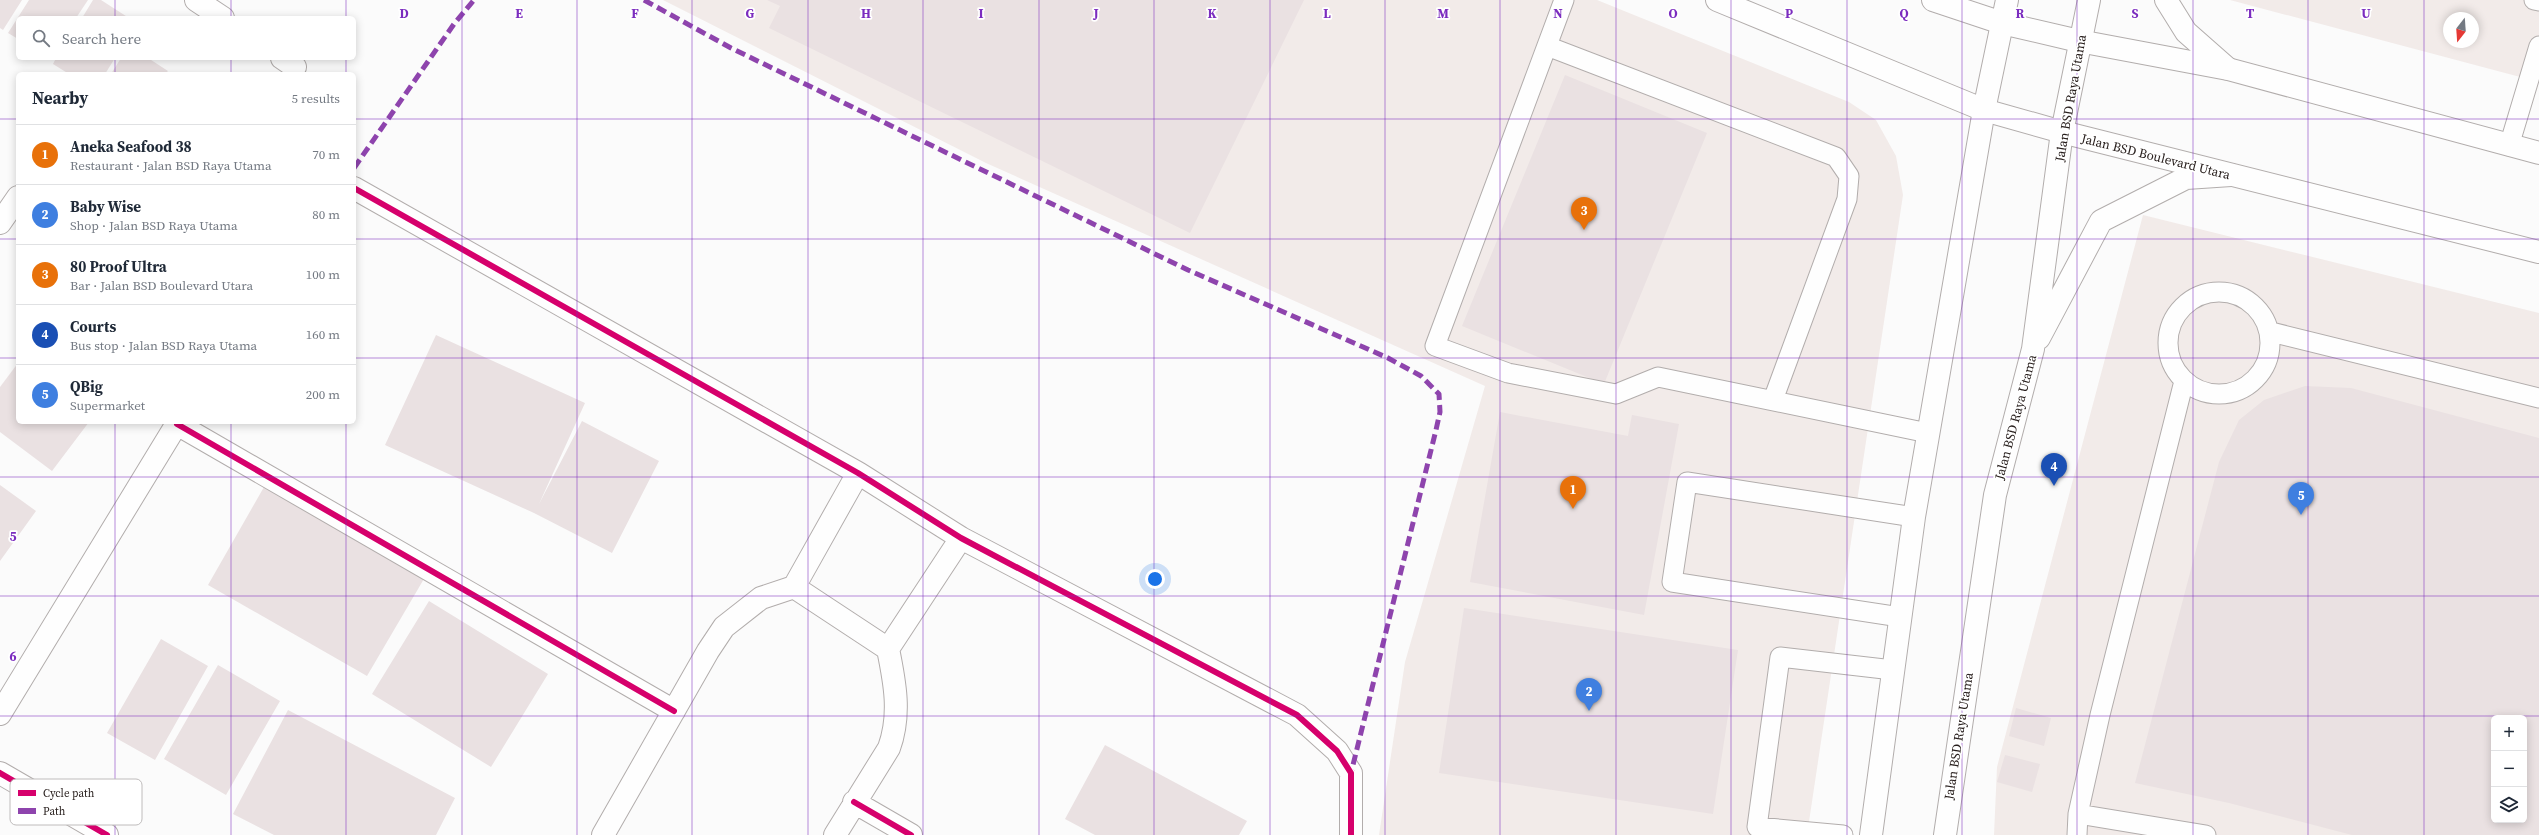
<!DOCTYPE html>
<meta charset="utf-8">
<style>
:root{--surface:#fff;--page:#f2f2f3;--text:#1f2937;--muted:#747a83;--line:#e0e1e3;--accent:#b45309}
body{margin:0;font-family:"Source Serif 4",serif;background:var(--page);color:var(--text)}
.controls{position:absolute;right:12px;bottom:12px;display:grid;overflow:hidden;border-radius:6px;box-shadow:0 2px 10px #0003}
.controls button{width:36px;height:36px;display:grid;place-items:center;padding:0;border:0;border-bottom:1px solid var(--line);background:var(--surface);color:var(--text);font:20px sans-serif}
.compass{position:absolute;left:2443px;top:12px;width:36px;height:36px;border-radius:50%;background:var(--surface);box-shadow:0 2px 10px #0003;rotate:197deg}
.you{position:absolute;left:1155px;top:579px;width:14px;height:14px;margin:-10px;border:3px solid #fff;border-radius:50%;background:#1a73e8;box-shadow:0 0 0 6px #1a73e833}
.badge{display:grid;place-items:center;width:26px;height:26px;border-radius:50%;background:var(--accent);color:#fff;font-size:13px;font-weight:700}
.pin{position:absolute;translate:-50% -33px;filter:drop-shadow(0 1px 2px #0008)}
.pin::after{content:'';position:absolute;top:21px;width:14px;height:12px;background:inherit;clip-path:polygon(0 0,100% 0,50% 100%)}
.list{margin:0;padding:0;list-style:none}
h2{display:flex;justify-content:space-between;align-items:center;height:52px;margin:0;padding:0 16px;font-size:17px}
h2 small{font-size:13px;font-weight:400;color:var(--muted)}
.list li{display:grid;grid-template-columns:26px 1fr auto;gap:12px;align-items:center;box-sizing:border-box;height:60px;padding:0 16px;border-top:1px solid var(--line)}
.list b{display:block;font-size:15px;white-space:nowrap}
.list p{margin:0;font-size:13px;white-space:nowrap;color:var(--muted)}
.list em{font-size:13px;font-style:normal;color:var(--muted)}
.icon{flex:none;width:22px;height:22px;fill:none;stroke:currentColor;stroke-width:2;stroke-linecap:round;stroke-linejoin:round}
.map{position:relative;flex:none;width:2539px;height:835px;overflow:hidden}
.search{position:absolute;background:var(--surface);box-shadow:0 2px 10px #0003;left:16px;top:16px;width:340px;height:44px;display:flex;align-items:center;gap:10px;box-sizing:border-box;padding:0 14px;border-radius:6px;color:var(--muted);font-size:15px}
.panel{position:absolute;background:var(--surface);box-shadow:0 2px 10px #0003;left:16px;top:72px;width:340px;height:352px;border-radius:6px}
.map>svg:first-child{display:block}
</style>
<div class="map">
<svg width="2539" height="835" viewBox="0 0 2539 835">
<rect width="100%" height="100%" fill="#fbfbfb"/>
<!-- built -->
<path fill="#f2ebe9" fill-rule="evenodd" d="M 663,0 L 1597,0 L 1849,102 L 1876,120 L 1896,156 L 1903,195 L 1807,835 L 1379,835 L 1405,662 L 1485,386 L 986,163 Z
M 2230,0 L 2539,0 L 2539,82 ZM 2449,18 L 2473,18 L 2473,42 L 2449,42 Z
M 2143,215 L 2539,313 L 2539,835 L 1994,835 L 1997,767 ZM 2494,718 L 2524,718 L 2524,820 L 2494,820 Z"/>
<!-- building -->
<path fill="#eae1e2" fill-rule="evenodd" d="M 0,0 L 22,0 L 3,30 L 0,28 Z
M 29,0 L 88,0 L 76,18 L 18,18 L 18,39 L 8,33 Z
M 93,0 L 101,0 L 129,18 L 82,18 Z
M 767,0 L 1304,0 L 1190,233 L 769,28 L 780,6 Z
M 56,58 L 115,58 L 105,74 L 69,74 L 53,64 Z
M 121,58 L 148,58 L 168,71 L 165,74 L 111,74 Z
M 1565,75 L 1707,133 L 1604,384 L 1462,326 Z
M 436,335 L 585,403 L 539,504 L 582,421 L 659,461 L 612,553 L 534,513 L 385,445 Z
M 18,363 L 18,422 L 89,422 L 52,471 L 0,432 L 0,387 Z
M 2305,386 L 2351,388 L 2539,438 L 2539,835 L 2352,835 L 2229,803 L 2135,783 L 2219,462 L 2239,420 L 2264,400 ZM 2494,718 L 2524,718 L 2524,820 L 2494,820 Z
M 1500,412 L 1628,436 L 1632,415 L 1679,424 L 1644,615 L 1470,582 Z
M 268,480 L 428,572 L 367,676 L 208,585 Z
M 0,485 L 36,511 L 0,561 Z
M 429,601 L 548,674 L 491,767 L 372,694 Z
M 1464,608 L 1738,650 L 1713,814 L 1439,773 Z
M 161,639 L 208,666 L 155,760 L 107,733 Z
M 218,665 L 280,701 L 226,795 L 164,759 Z
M 2016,708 L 2051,718 L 2044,746 L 2009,736 Z
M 288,710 L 455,798 L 436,835 L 274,835 L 233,814 Z
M 1105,745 L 1247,821 L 1239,835 L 1095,835 L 1065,819 Z
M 2005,755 L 2040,764 L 2032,792 L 1997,782 Z"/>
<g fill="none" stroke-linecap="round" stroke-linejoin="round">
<defs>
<path id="lane" d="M 1564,0 L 1435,346 L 1508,373 L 1616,394 L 1658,377 L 1928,433
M 2534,0 L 2539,1
M 1547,46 L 1836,157 L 1849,176 L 1847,199 L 1773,400
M 2509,146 L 2539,46
M2168 343a51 51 0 1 1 102 0a51 51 0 1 1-102 0Z
M 2271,332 L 2539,398
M 1900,617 L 1672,582 L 1687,482 L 1914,517
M 2078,814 L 2206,835
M 1843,835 L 1757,827 L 1780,657 L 1893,670
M 2077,835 L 2078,814 L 2100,715 L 2184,381"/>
<path id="street" d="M 196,0 L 223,18
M 282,58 L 295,67
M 354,188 L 858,473 L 961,538 L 1297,715 L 1337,751 L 1351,773 L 1351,835
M 0,223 L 18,197
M 177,424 L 674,711
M 794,587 L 888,649
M 0,714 L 178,422
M 0,773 L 107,835
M 854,802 L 911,835
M 603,835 L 708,651 L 724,627 L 761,598 L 794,587 L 858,473
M 835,835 L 889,748 C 901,715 895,683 888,649 L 961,538"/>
<path id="secondary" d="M 1717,0 L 1984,110 L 2062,132 L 2539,252
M 1933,0 L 2002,23 L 2079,41 L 2228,69 L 2539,153"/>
<path id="primary" d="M 2166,0 L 2186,32 L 2228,69
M 2039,338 L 2101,221 L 2186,178 L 2231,175
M 1871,835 L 1914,517 L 1984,110 L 2007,0
M 1945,835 L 1995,495 L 2033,349 L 2062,132 L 2089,0"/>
</defs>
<!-- lane casing -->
<use href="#lane" stroke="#b2adac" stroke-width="21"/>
<!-- street casing -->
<use href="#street" stroke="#b2adac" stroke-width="24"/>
<!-- secondary casing -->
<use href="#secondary" stroke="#b2adac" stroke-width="24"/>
<!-- primary casing -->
<use href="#primary" stroke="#b2adac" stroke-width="24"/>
<!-- lane -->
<use href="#lane" stroke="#fefefe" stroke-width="19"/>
<!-- street -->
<use href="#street" stroke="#fefefe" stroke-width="22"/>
<!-- secondary -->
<use href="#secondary" stroke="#fefefe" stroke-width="22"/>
<!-- primary -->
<use href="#primary" stroke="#fefefe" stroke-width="22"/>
<!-- quiet -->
<path stroke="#8e44ad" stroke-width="5" stroke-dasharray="10 5" stroke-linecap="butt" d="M 644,0 L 731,48 L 1188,270 L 1388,358 L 1421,376 L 1439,394 L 1440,412 L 1436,430 L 1351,773
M 354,168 L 454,24 L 474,0"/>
<defs>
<path id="cycleway" d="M 354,188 L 858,473 L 961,538 L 1297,715 L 1337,751 L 1351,773 L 1351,835
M 177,424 L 674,711
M 0,773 L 107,835
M 854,802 L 911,835"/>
</defs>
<!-- cycleway casing -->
<use href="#cycleway" stroke="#fff" stroke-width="8"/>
<!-- cycleway -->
<use href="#cycleway" stroke="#d6006c" stroke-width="6"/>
</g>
<!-- grid -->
<path fill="none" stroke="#7b2cbf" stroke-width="1" stroke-opacity="0.55" d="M 115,0 L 115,18M 231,0 L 231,18M 346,0 L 346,18M 462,0 L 462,835M 577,0 L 577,835M 692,0 L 692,835M 808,0 L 808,835M 923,0 L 923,835M 1039,0 L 1039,835M 1154,0 L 1154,835M 1270,0 L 1270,835M 1385,0 L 1385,835M 1500,0 L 1500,835M 1616,0 L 1616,835M 1731,0 L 1731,835M 1847,0 L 1847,835M 1962,0 L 1962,835M 2077,0 L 2077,835M 2193,0 L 2193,835M 2308,0 L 2308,835M 2424,0 L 2424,835M 115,58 L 115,74M 231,58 L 231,74M 346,58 L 346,74M 0,119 L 18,119M 354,119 L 2539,119M 0,239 L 18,239M 354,239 L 2539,239M 0,358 L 18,358M 354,358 L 2539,358M 115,422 L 115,835M 231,422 L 231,835M 346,422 L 346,835M 0,477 L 2539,477M 0,596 L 2539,596M 0,716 L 2539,716"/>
<g text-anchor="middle" stroke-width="3.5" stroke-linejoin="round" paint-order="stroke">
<!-- street labels -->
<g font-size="13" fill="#29201e" stroke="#fff">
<text transform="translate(2070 98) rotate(-80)" y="5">Jalan BSD Raya Utama</text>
<text transform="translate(2156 156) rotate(14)" y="5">Jalan BSD Boulevard Utara</text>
<text transform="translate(2015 417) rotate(-75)" y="5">Jalan BSD Raya Utama</text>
<text transform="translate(1958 736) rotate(-81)" y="5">Jalan BSD Raya Utama</text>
</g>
</g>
<!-- legend -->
<rect x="10" y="779" width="132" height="46" rx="6" fill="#fff" stroke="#bfbcbc" stroke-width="1"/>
<rect x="18" y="790" width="18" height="6" fill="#d6006c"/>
<rect x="18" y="808" width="18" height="6" fill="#8e44ad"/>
<g font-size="11" fill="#29201e">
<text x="43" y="797">Cycle path</text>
<text x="43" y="815">Path</text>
</g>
<g font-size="13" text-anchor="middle" font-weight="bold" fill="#7b2cbf" stroke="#fff" stroke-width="3.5" stroke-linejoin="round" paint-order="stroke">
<text x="404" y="18">D</text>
<text x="519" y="18">E</text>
<text x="635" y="18">F</text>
<text x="750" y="18">G</text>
<text x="866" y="18">H</text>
<text x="981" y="18">I</text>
<text x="1096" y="18">J</text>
<text x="1212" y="18">K</text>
<text x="1327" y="18">L</text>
<text x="1443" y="18">M</text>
<text x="1558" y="18">N</text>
<text x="1673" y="18">O</text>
<text x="1789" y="18">P</text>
<text x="1904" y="18">Q</text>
<text x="2020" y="18">R</text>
<text x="2135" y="18">S</text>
<text x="2250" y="18">T</text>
<text x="2366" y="18">U</text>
<text x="13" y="541">5</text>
<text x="13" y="661">6</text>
</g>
</svg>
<div class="controls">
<button>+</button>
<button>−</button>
<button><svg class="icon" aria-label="layers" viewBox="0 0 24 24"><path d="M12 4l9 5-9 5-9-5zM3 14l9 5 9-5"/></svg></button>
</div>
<svg class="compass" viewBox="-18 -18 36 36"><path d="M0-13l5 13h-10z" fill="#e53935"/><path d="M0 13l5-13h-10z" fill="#747a83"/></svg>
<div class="you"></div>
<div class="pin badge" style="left:1573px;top:509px;background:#e8710a">1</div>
<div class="pin badge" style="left:1589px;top:711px;background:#3f7fe0">2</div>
<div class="pin badge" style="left:1584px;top:230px;background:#e8710a">3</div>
<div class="pin badge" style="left:2054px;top:486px;background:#1a4fb4">4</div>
<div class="pin badge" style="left:2301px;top:515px;background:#3f7fe0">5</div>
<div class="search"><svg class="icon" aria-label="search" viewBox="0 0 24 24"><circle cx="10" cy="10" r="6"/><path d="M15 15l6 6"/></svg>Search here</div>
<section class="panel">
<h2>Nearby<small>5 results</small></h2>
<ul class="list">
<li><span class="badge" style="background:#e8710a">1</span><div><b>Aneka Seafood 38</b><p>Restaurant · Jalan BSD Raya Utama</p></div><em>70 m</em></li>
<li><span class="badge" style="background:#3f7fe0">2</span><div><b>Baby Wise</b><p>Shop · Jalan BSD Raya Utama</p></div><em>80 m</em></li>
<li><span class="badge" style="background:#e8710a">3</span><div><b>80 Proof Ultra</b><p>Bar · Jalan BSD Boulevard Utara</p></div><em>100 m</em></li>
<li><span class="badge" style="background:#1a4fb4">4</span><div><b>Courts</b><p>Bus stop · Jalan BSD Raya Utama</p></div><em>160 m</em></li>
<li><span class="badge" style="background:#3f7fe0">5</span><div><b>QBig</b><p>Supermarket</p></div><em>200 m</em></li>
</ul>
</section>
</div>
